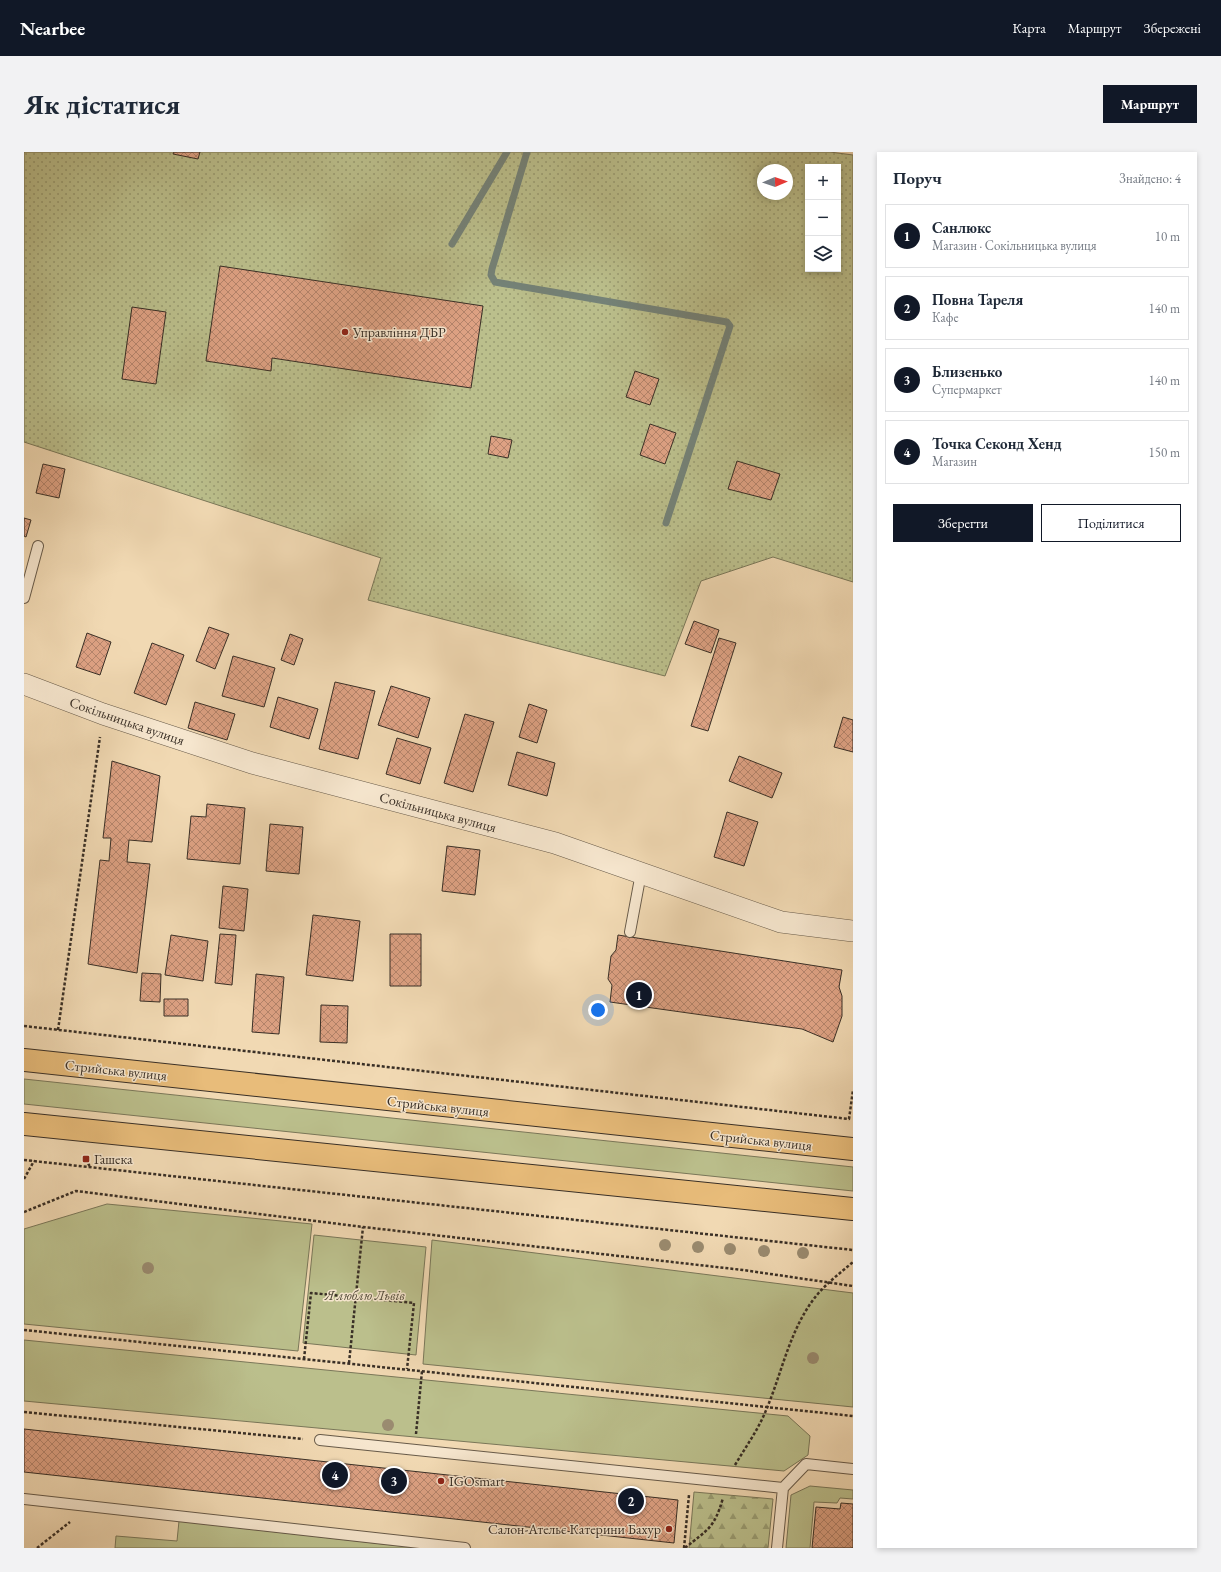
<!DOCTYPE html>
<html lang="uk">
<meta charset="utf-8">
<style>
:root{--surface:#fff;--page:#f2f2f3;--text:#1f2937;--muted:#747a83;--line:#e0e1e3;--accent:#111827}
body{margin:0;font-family:"EB Garamond",serif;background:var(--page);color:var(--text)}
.controls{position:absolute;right:12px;top:12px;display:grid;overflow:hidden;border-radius:0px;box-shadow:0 2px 6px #0003}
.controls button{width:36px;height:36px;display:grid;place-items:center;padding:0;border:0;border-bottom:1px solid var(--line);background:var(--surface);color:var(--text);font:20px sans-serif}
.compass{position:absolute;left:733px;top:12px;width:36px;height:36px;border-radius:50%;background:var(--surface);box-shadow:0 2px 6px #0003;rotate:88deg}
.you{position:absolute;left:574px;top:858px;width:14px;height:14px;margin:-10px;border:3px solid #fff;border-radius:50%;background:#1a73e8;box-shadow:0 0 0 6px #1a73e833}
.badge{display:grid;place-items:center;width:26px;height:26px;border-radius:50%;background:var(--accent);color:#fff;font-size:13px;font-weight:700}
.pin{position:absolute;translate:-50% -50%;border:2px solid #fff;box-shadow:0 1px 4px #0006}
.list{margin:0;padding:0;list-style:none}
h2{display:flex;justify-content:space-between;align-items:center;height:52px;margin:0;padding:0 16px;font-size:17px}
h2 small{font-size:13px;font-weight:400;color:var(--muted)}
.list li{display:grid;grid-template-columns:26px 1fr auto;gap:12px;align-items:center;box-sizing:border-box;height:64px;margin:0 8px 8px;padding:0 8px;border:1px solid var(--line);border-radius:0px}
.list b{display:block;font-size:15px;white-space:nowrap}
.list p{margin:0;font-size:13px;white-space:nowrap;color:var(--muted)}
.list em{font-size:13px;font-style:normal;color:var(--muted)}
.actions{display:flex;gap:8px;padding:12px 16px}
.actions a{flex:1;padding:9px 0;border:1px solid var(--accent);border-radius:0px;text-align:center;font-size:14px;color:var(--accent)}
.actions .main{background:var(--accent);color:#fff}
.icon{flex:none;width:22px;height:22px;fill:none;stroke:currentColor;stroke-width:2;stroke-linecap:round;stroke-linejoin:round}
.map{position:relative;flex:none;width:829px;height:1396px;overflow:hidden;border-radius:0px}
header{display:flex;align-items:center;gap:24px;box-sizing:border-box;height:56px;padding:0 20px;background:var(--accent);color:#fff}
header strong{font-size:19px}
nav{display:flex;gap:22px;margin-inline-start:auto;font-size:14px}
.intro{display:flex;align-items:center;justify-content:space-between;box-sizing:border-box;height:96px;padding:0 24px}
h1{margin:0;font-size:28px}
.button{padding:10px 18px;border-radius:0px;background:var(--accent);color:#fff;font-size:14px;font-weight:700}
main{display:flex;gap:24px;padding:0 24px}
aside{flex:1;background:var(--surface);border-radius:0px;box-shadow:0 2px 6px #0003}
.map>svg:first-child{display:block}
</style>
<header>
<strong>Nearbee</strong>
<nav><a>Карта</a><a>Маршрут</a><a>Збережені</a></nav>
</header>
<div class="intro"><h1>Як дістатися</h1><a class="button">Маршрут</a></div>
<main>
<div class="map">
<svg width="829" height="1396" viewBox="0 0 829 1396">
<defs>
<pattern id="forest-firs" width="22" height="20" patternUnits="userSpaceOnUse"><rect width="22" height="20" fill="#bbbf8c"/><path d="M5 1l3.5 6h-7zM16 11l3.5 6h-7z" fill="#999c72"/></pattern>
<pattern id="garden-dots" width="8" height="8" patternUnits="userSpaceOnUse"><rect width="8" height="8" fill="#bbbf8c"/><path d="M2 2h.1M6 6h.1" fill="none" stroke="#999c72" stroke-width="1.8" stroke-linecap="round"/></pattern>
<pattern id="building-cross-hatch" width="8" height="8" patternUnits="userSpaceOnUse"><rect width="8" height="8" fill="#dda183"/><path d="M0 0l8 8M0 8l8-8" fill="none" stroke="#b4846b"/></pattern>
</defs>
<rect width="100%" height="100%" fill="#f1d9b3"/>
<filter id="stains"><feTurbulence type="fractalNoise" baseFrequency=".005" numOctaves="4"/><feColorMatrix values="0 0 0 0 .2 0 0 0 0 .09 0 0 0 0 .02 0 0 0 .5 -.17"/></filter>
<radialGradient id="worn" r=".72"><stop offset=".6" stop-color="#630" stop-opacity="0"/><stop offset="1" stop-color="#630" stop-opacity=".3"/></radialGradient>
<!-- green -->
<path fill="#bbbf8c" stroke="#7a7759" d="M 0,927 L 829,1015 L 829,1039 L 0,952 Z
M 83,1052 L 288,1072 L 274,1199 L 0,1172 L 0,1077 Z
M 290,1083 L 402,1095 L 392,1203 L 279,1191 Z
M 408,1088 L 829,1141 L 829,1255 L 399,1212 Z
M 0,1188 L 764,1264 L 786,1284 L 784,1303 L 760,1319 L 0,1249 Z
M 786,1334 L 829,1338 L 829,1347 L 816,1346 L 813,1351 L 790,1350 L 786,1396 L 762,1396 L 767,1343 Z
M 155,1369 L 395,1396 L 91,1396 L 92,1384 L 153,1389 Z"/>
<!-- forest -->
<path fill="url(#forest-firs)" stroke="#7a7759" d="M 670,1340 L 749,1347 L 744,1396 L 665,1396 Z"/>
<!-- garden -->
<path fill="url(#garden-dots)" stroke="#7a7759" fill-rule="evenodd" d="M 0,0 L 806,0 L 829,3 L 829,430 L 749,405 L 677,429 L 641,524 L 344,448 L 357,406 L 0,290 ZM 784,15 L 814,15 L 814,117 L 784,117 ZM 739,18 L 763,18 L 763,42 L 739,42 Z"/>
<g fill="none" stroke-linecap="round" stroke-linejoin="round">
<!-- stream -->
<path stroke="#748278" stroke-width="7" d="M 503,0 L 468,117 L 467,123 L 471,130 L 703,170 L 706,174 L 642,371
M 428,92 L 483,0"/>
</g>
<!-- building -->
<path fill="url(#building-cross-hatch)" stroke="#392f26" d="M 150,0 L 176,0 L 174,7 L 149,2 Z
M 196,114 L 459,154 L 447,236 L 248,206 L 247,219 L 182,209 Z
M 108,155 L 142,160 L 132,232 L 98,227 Z
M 611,219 L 635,227 L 626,253 L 602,245 Z
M 626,272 L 652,281 L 641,312 L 616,303 Z
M 467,284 L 488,288 L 484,306 L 464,302 Z
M 713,309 L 756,322 L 747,348 L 704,337 Z
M 19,312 L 41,317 L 35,346 L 12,341 Z
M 0,366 L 7,368 L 2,385 L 0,384 Z
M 670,469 L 695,478 L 687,501 L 661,492 Z
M 185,475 L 205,482 L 191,517 L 172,509 Z
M 63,481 L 87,490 L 76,523 L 52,515 Z
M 266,482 L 279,487 L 270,513 L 257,508 Z
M 695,486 L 712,491 L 684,579 L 667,574 Z
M 128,491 L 160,503 L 142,553 L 110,541 Z
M 209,504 L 251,516 L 240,555 L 198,544 Z
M 311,530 L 351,539 L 334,607 L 295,597 Z
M 367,534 L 406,546 L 394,586 L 354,573 Z
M 254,545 L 294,557 L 285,587 L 246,575 Z
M 171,550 L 211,562 L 203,588 L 164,576 Z
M 505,552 L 523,558 L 513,591 L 495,585 Z
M 441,562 L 470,570 L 449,640 L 420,631 Z
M 819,565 L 829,568 L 829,600 L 810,595 Z
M 373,586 L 407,596 L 396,632 L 362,622 Z
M 493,600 L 531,611 L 523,644 L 484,633 Z
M 715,604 L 758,621 L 748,646 L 705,629 Z
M 88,609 L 136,624 L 128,690 L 105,688 L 103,710 L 126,712 L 113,821 L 64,812 L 76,708 L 85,709 L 87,686 L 79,686 Z
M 183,652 L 221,656 L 216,712 L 163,707 L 167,664 L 182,665 Z
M 703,660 L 734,670 L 720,714 L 690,705 Z
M 246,672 L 279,675 L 275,722 L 242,719 Z
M 423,694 L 456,698 L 451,743 L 418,739 Z
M 199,734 L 224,737 L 220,779 L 195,776 Z
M 289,763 L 336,769 L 329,829 L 282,823 Z
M 196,782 L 212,783 L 208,833 L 191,831 Z
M 366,782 L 397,782 L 397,834 L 366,834 Z
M 147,783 L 184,789 L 179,829 L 141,823 Z
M 594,783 L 818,818 L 815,835 L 818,844 L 818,864 L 809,890 L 778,877 L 586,850 L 588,833 L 584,827 L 587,804 L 592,798 Z
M 118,821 L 137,822 L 136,850 L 116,849 Z
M 232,822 L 260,825 L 255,882 L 228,880 Z
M 140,847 L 164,847 L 164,864 L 140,864 Z
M 297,853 L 324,854 L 323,891 L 296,890 Z
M 0,1277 L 654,1348 L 650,1391 L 0,1320 Z
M 817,1351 L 829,1352 L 829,1396 L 788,1396 L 792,1355 L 816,1357 Z"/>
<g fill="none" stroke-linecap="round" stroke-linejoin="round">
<defs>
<path id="service" d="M 0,446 L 14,394
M 606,780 L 617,721
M 296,1288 L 759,1336
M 0,1347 L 441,1396
M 753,1396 L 759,1336 L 782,1312 L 829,1317"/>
<path id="minor" d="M 0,532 L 79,562 L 228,611 L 531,691 L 757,770 L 829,779"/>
<path id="primary" d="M 0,908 L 829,997
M 0,972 L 829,1057"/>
</defs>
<!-- service casing -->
<use href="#service" stroke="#675a49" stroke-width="12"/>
<!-- minor casing -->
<use href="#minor" stroke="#675a49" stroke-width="22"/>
<!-- primary casing -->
<use href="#primary" stroke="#392f26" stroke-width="24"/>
<!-- path -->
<path stroke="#392f26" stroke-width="2.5" stroke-dasharray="3 2" stroke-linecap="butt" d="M 0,874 L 825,967 L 829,938
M 34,878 L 76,585
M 62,1007 L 66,1015
M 0,1008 L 829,1098
M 0,1027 L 10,1009
M 0,1060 L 52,1039 L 339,1075 L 719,1118 L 829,1134
M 0,1178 L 829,1264
M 280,1207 L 287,1141 L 390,1151 L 383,1217
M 325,1211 L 339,1075
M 0,1260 L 279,1287
M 392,1282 L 398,1219
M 711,1313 C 721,1296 732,1281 740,1263 C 757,1225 764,1182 789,1148 C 800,1133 815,1122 829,1110
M 13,1396 L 46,1370
M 660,1396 L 665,1343
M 661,1396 C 684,1377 690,1377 699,1346"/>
<!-- service -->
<use href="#service" stroke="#f6e6ce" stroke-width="10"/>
<!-- minor -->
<use href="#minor" stroke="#f6e6ce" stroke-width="21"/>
<!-- primary -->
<use href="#primary" stroke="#e8bc7a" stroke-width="22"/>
</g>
<!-- trees -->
<g fill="#9a8b70">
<circle cx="641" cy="1093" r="6"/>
<circle cx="674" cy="1095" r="6"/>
<circle cx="706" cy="1097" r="6"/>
<circle cx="740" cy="1099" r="6"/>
<circle cx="779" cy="1101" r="6"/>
<circle cx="124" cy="1116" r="6"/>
<circle cx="789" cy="1206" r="6"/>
<circle cx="364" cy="1273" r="6"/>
</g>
<!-- markers -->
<g fill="#8f2418" stroke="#f6e6ce" stroke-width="1.5">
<circle cx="321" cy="180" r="4"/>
<rect x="58" y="1003" width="8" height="8" rx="2"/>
<circle cx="417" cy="1329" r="4"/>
<circle cx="645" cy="1377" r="4"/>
</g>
<g text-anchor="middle" stroke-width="3" stroke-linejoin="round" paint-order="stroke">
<!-- poi labels -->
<g font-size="14" fill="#392f26" stroke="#f6e6ce" text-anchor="start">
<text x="329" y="185">Управління ДБР</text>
<text x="70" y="1012">Гашека</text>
<text x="425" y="1334">IGOsmart</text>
<text x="637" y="1382" text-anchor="end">Салон-Ательє Катерини Бахур</text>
</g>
<!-- street labels -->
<g font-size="14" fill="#392f26" stroke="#f6e6ce">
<text transform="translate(103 569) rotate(19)" y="5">Сокільницька вулиця</text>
<text transform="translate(414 660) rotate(15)" y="5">Сокільницька вулиця</text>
<text transform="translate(92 918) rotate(6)" y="5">Стрийська вулиця</text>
<text transform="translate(414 954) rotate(6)" y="5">Стрийська вулиця</text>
<text transform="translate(737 988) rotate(6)" y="5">Стрийська вулиця</text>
</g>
<!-- park labels -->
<g font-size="14" font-style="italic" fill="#534c3a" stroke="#f6e6ce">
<text x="341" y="1148">Я люблю Львів</text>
</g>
</g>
<rect width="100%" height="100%" filter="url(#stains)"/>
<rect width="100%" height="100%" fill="url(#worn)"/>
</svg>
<div class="controls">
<button>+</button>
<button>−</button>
<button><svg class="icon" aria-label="layers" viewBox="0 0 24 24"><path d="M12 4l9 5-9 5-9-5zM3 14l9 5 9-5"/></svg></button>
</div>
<svg class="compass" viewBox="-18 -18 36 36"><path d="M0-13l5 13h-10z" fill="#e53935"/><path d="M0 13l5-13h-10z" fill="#747a83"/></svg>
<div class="you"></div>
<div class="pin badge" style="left:615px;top:843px">1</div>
<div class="pin badge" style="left:607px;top:1349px">2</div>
<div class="pin badge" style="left:370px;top:1329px">3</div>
<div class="pin badge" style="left:311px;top:1323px">4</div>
</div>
<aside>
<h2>Поруч<small>Знайдено: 4</small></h2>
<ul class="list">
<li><span class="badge">1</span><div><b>Санлюкс</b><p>Магазин · Сокільницька вулиця</p></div><em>10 m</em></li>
<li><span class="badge">2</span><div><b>Повна Тареля</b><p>Кафе</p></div><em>140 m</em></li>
<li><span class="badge">3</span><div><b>Близенько</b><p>Супермаркет</p></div><em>140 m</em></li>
<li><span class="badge">4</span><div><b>Точка Секонд Хенд</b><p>Магазин</p></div><em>150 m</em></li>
</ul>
<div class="actions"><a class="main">Зберегти</a><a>Поділитися</a></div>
</aside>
</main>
